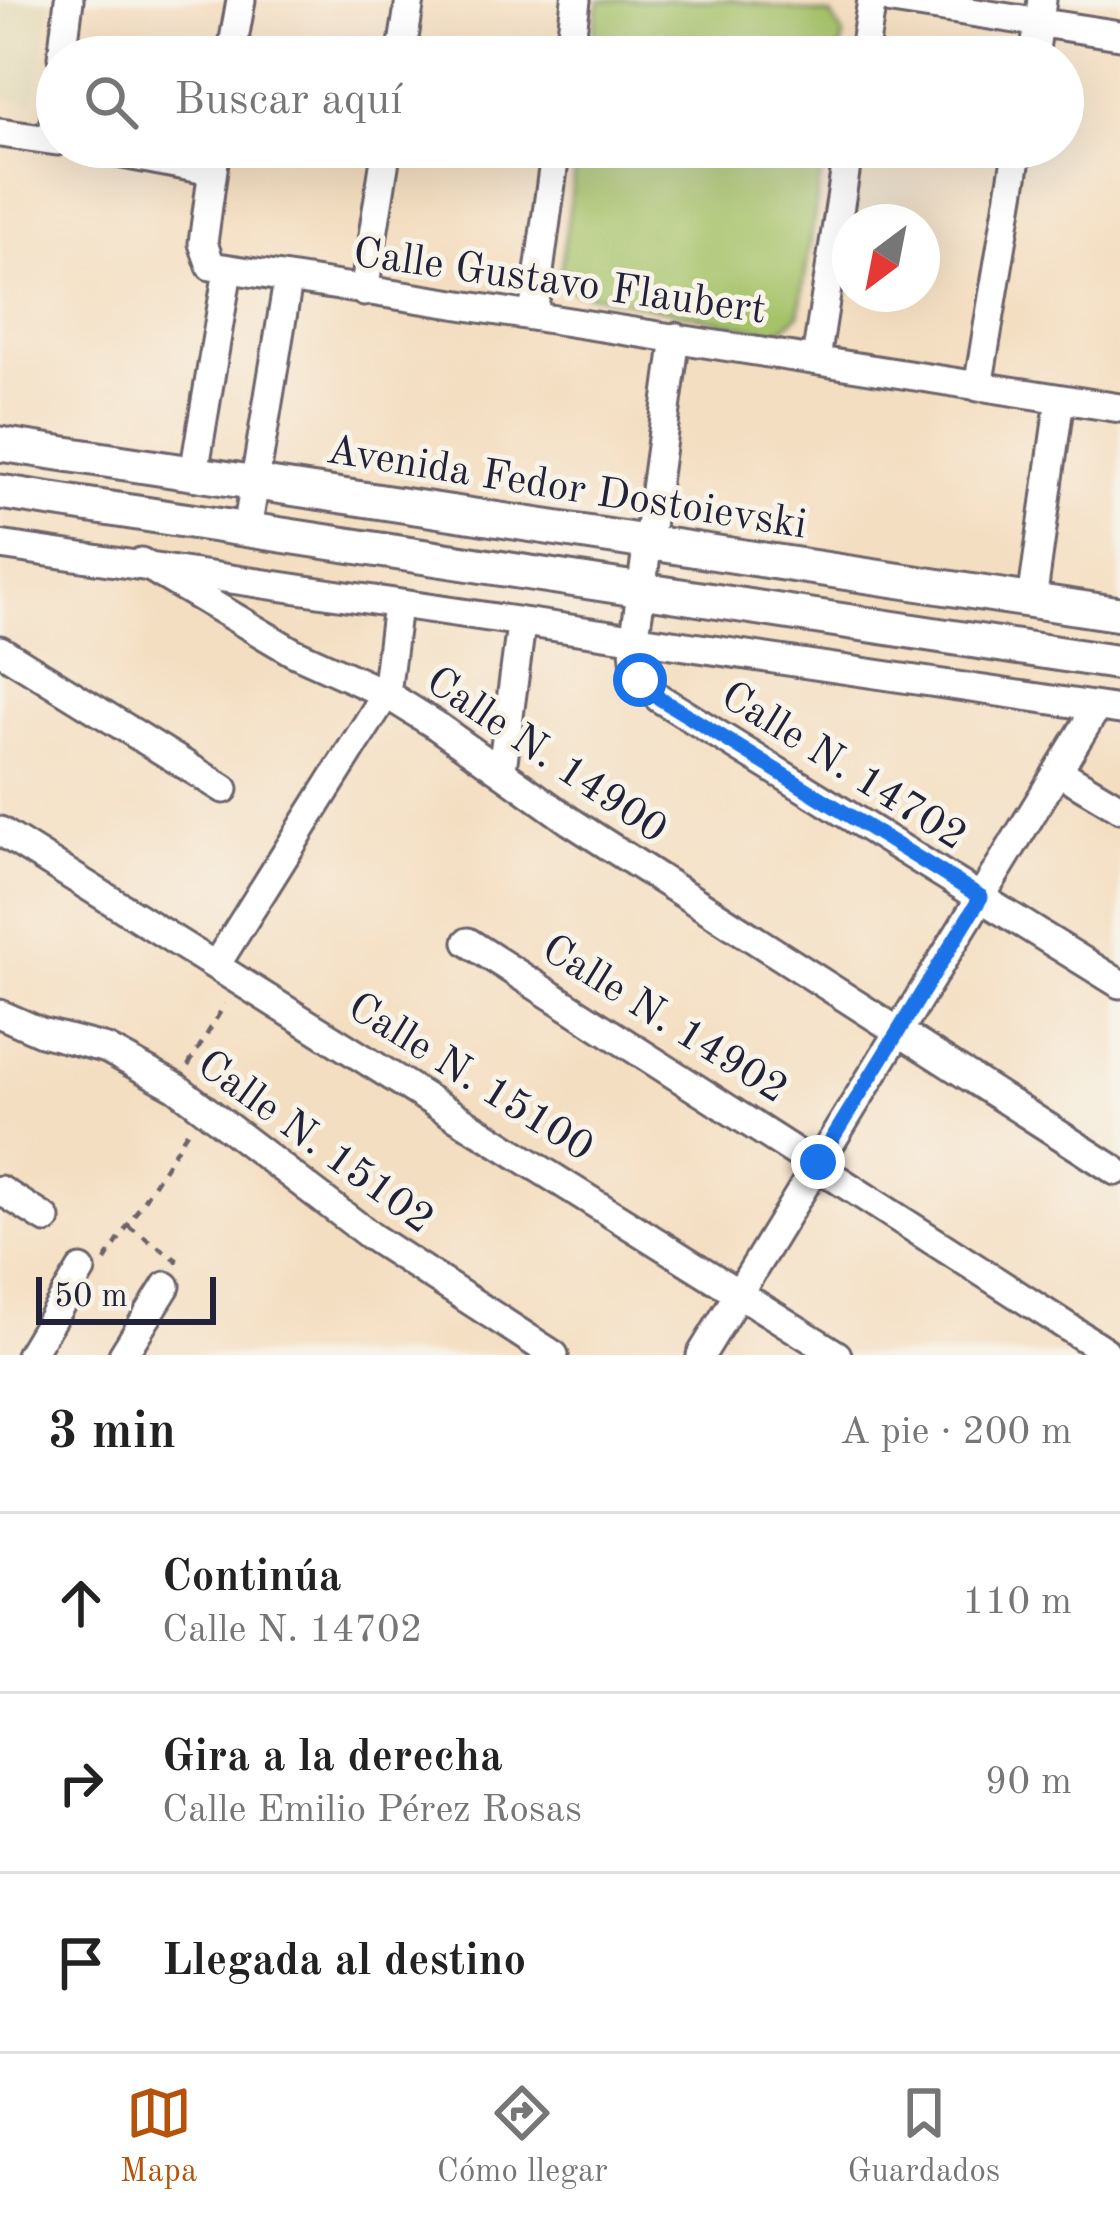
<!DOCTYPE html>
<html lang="es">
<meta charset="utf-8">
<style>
:root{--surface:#fff;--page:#f6f6f6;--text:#222;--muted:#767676;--line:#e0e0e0;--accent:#b45309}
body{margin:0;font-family:"Old Standard TT",serif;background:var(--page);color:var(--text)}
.compass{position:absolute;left:832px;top:204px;width:108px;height:108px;border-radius:50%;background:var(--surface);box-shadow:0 12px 48px #0002;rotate:212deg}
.scale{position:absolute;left:36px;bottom:30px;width:180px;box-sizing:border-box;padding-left:12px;border:6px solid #22223b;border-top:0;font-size:33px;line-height:42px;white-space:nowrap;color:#22223b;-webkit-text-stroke:9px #f7f3e8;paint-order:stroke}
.stop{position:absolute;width:36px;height:36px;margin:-27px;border:9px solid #1a73e8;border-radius:50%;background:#fff}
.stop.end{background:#1a73e8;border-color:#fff;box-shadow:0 3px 12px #0008}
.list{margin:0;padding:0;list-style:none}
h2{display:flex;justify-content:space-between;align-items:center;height:156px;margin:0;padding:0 48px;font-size:51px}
h2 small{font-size:39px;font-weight:400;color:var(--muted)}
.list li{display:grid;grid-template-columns:78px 1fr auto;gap:36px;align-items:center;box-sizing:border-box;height:180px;padding:0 48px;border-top:3px solid var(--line)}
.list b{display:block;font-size:45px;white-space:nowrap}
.list p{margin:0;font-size:39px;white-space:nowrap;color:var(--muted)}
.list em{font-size:39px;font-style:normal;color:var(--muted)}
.icon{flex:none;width:66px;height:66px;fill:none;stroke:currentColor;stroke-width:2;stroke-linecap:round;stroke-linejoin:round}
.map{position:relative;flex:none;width:1120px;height:1355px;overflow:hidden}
.search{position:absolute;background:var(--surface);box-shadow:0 12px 48px #0002;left:36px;right:36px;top:36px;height:132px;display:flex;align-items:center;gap:30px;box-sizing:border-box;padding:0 42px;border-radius:66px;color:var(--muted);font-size:45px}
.sheet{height:696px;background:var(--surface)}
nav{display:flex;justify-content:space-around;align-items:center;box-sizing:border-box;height:168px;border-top:3px solid var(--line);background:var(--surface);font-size:33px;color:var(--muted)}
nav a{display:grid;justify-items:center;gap:6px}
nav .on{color:var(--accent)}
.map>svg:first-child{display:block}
</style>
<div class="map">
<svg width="1120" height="1355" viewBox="0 0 1120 1355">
<rect width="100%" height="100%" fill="#f7f3e8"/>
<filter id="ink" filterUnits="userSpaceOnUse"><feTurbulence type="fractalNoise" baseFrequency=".00833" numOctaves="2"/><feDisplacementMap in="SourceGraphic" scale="24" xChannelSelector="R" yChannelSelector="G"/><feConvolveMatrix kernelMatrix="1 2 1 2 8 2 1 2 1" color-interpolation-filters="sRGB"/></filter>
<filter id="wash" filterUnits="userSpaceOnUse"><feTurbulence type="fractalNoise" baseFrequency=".004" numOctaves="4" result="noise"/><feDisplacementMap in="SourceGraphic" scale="48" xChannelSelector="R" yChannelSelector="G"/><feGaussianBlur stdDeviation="2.7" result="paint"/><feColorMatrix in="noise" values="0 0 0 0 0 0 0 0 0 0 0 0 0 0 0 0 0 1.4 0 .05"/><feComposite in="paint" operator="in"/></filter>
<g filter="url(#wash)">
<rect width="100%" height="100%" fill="#f4dec1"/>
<!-- built -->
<path fill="#e5dbba" d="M 0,0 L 52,0 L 33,103 L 0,97 Z"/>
<!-- green -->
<path fill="#a6c36a" stroke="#647252" stroke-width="3" d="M 599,0 L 732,0 L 831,15 L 843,35 L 840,57 L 590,57 Z
M 578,147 L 825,147 L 799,315 L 777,333 L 576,292 L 559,280 Z"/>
</g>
<g filter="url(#ink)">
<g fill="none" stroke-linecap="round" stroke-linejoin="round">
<defs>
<path id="minor" d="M 892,0 L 1120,35
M 62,57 L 69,0
M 231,57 L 241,0
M 401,57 L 410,0
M 569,57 L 576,0
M 863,57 L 872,0
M 1034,57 L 1042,0
M 0,133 L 57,141
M 52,140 L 57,97
M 86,147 L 212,171
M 216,147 L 203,243 L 211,266 L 1120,408
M 364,292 L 387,147
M 533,316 L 556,147
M 676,337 L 634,643 C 634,670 639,680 659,698 L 1120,984
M 816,359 L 849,147
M 978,387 L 1018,147
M 194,473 L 228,270
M 247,530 L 288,281
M 0,545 L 1120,710
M 141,562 L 293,652 L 386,694 L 434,724 L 570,821 L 1116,1171
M 1032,601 L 1060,399
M 0,650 L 224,789
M 502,769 L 521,625
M 1058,771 L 1120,808
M 0,831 L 837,1355
M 468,942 L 1105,1351
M 216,965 L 386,694 L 397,605
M 0,1014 L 41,1032 L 107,1049 L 176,1087 L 372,1237 L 554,1355
M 0,1190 L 46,1219
M 30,1355 L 81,1270
M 123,1355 L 166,1286
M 701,1355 L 1097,707"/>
<path id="major" d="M 0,444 L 1120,614
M 0,492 L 1120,663"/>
</defs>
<!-- minor casing -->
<use href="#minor" stroke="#6c646a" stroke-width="33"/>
<!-- major casing -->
<use href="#major" stroke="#6c646a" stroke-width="39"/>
<!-- path -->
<path stroke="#6c646a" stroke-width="4.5" stroke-dasharray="9 9" stroke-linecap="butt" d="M 188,1066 L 225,1004
M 128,1226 L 177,1260 L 174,1266
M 105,1261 L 189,1129"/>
<!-- minor -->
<use href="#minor" stroke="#fff" stroke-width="27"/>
<!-- major -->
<use href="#major" stroke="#fff" stroke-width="33"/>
</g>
</g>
<g fill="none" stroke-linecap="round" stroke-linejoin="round" filter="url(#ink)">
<!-- route -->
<path stroke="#1a73e8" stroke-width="15" d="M 640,680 L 659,698 L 981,897 L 818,1162"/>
</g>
<g text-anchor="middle" stroke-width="10" stroke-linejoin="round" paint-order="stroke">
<!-- street labels -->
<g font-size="42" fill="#22223b" stroke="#f7f3e8">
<text transform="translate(560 279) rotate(8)" y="15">Calle Gustavo Flaubert</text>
<text transform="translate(567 485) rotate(9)" y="15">Avenida Fedor Dostoievski</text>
<text transform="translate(548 753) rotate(34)" y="15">Calle N. 14900</text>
<text transform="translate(845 764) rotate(32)" y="15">Calle N. 14702</text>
<text transform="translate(666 1017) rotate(32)" y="15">Calle N. 14902</text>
<text transform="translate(472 1075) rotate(32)" y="15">Calle N. 15100</text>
<text transform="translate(317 1140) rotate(36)" y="15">Calle N. 15102</text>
</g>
</g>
</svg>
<svg class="compass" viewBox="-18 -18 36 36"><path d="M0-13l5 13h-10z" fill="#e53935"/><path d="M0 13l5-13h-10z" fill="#767676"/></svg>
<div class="scale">50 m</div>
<div class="stop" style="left:640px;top:680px"></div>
<div class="stop end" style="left:818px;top:1162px"></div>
<div class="search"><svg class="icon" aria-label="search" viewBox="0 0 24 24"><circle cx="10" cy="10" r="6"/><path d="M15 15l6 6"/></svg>Buscar aquí</div>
</div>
<section class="sheet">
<h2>3 min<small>A pie · 200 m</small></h2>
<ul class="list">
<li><svg class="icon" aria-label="ahead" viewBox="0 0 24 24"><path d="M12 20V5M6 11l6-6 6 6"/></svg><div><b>Continúa</b><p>Calle N. 14702</p></div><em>110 m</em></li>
<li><svg class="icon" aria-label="right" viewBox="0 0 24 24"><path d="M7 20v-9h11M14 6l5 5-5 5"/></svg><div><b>Gira a la derecha</b><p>Calle Emilio Pérez Rosas</p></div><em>90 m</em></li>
<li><svg class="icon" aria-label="arrive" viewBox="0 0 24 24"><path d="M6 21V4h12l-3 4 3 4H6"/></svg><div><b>Llegada al destino</b></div></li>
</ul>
</section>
<nav>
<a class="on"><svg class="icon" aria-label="map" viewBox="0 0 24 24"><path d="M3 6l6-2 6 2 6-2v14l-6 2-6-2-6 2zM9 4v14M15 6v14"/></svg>Mapa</a>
<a><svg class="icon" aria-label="directions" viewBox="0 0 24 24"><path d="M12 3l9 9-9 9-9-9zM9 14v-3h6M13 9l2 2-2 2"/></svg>Cómo llegar</a>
<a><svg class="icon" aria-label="saved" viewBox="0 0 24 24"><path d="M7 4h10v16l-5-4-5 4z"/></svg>Guardados</a>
</nav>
